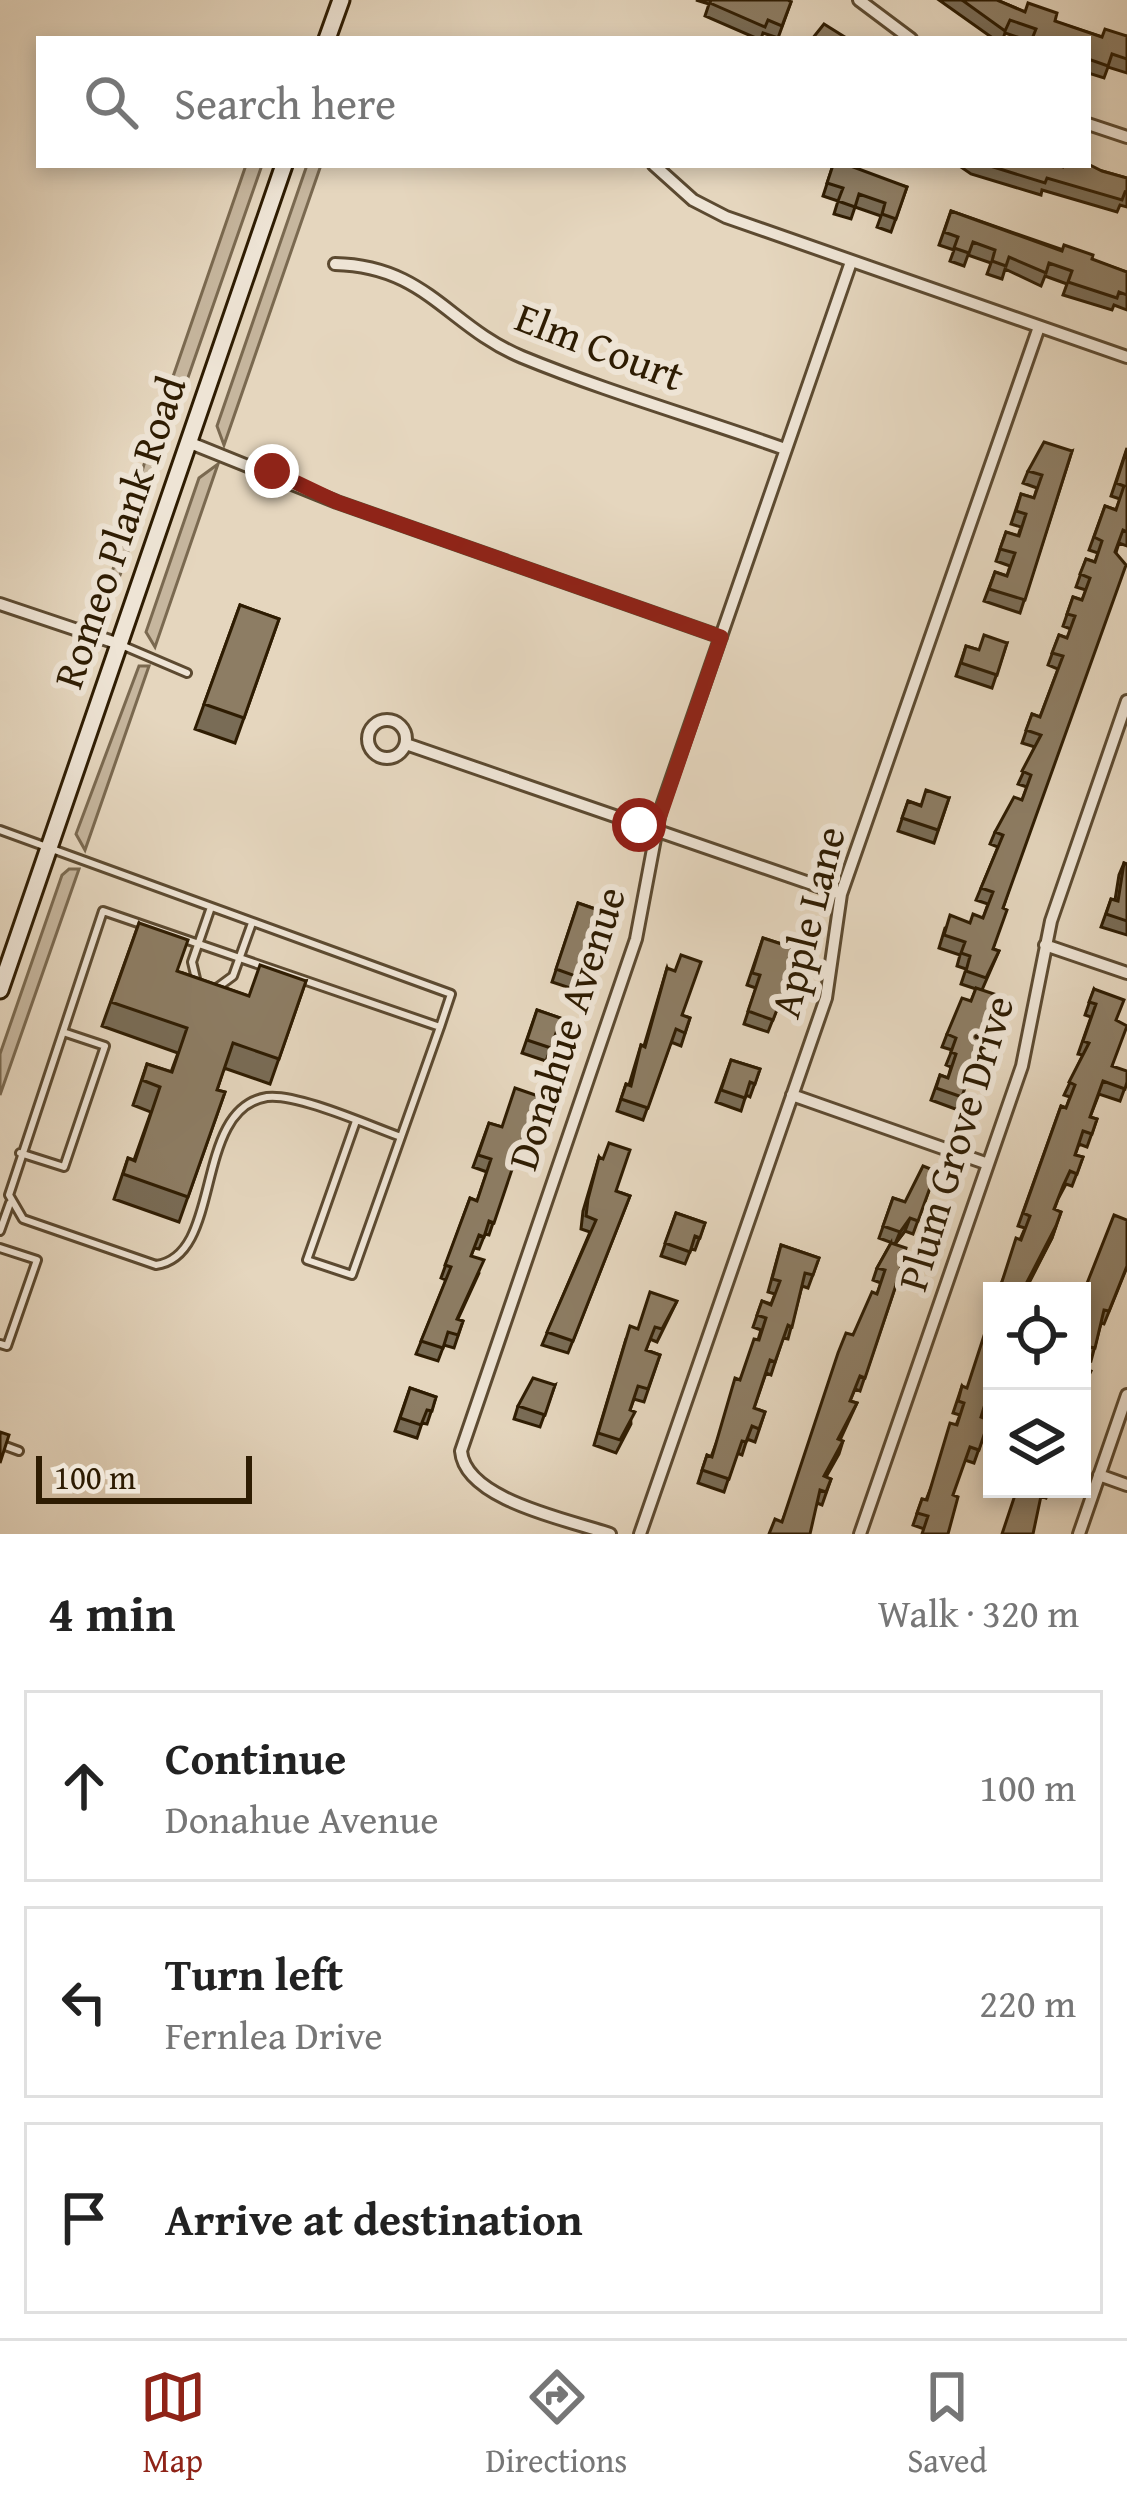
<!DOCTYPE html>
<meta charset="utf-8">
<style>
:root{--surface:#fff;--page:#f2f2f2;--text:#222;--muted:#767676;--line:#e0e0e0;--accent:#8f2418}
body{margin:0;font-family:"Gentium Book Plus",serif;background:var(--page);color:var(--text)}
.controls{position:absolute;right:36px;bottom:36px;display:grid;overflow:hidden;border-radius:0px;box-shadow:0 6px 18px #0003}
.controls button{width:108px;height:108px;display:grid;place-items:center;padding:0;border:0;border-bottom:3px solid var(--line);background:var(--surface);color:var(--text);font:60px sans-serif}
.scale{position:absolute;left:36px;bottom:30px;width:216px;box-sizing:border-box;padding-left:12px;border:6px solid #2e1c02;border-top:0;font-size:33px;line-height:42px;white-space:nowrap;color:#2e1c02;-webkit-text-stroke:9px #eee4d5;paint-order:stroke}
.stop{position:absolute;width:36px;height:36px;margin:-27px;border:9px solid #8f2418;border-radius:50%;background:#fff}
.stop.end{background:#8f2418;border-color:#fff;box-shadow:0 3px 12px #0008}
.list{margin:0;padding:0;list-style:none}
h2{display:flex;justify-content:space-between;align-items:center;height:156px;margin:0;padding:0 48px;font-size:51px}
h2 small{font-size:39px;font-weight:400;color:var(--muted)}
.list li{display:grid;grid-template-columns:78px 1fr auto;gap:36px;align-items:center;box-sizing:border-box;height:192px;margin:0 24px 24px;padding:0 24px;border:3px solid var(--line);border-radius:0px}
.list b{display:block;font-size:45px;white-space:nowrap}
.list p{margin:0;font-size:39px;white-space:nowrap;color:var(--muted)}
.list em{font-size:39px;font-style:normal;color:var(--muted)}
.icon{flex:none;width:66px;height:66px;fill:none;stroke:currentColor;stroke-width:2;stroke-linecap:round;stroke-linejoin:round}
.map{position:relative;flex:none;width:1127px;height:1534px;overflow:hidden}
.search{position:absolute;background:var(--surface);box-shadow:0 6px 18px #0003;left:36px;right:36px;top:36px;height:132px;display:flex;align-items:center;gap:30px;box-sizing:border-box;padding:0 42px;border-radius:0px;color:var(--muted);font-size:45px}
.sheet{height:804px;background:var(--surface)}
nav{display:flex;justify-content:space-around;align-items:center;box-sizing:border-box;height:168px;border-top:3px solid var(--line);background:var(--surface);font-size:33px;color:var(--muted)}
nav a{display:grid;justify-items:center;gap:6px}
nav .on{color:var(--accent)}
.map>svg:first-child{display:block}
</style>
<div class="map">
<svg width="1127" height="1534" viewBox="0 0 1127 1534">
<rect width="100%" height="100%" fill="#e5d6be"/>
<filter id="stains"><feTurbulence type="fractalNoise" baseFrequency=".00167" numOctaves="4"/><feColorMatrix values="0 0 0 0 .2 0 0 0 0 .09 0 0 0 0 .02 0 0 0 .5 -.17"/></filter>
<radialGradient id="worn" r=".72"><stop offset=".6" stop-color="#630" stop-opacity="0"/><stop offset="1" stop-color="#630" stop-opacity=".3"/></radialGradient>
<!-- green -->
<path fill="#c6b69e" stroke="#7a6950" stroke-width="3" d="M 246,165 L 262,165 L 184,389 L 167,394 Z
M 307,165 L 321,165 L 224,445 L 217,426 Z
M 148,451 L 159,462 L 118,581 L 108,586 Z
M 218,464 L 155,647 L 146,632 L 199,478 Z
M 139,666 L 149,666 L 85,850 L 76,834 Z
M 69,869 L 79,869 L 0,1095 L 0,1054 L 62,875 Z"/>
<g fill="none" stroke-linecap="round" stroke-linejoin="round">
<defs>
<path id="lane" d="M 119,644 L 187,673
M 0,830 L 451,994 L 440,1027
M 197,983 L 192,962 L 210,910
M 214,990 L 233,976 L 252,923
M 356,1121 L 307,1260 L 352,1275 L 440,1027 L 103,911 L 9,1195 L 23,1219 L 156,1265 C 224,1256 192,1109 267,1097 C 297,1093 370,1126 401,1137
M 20,1153 L 64,1167 L 105,1046 L 63,1032
M 0,1231 L 10,1203
M 0,1248 L 37,1260 L 7,1346 L 0,1344
M 0,1444 L 19,1451"/>
<path id="street" d="M 859,0 L 911,39
M 1088,124 L 1127,137
M 654,165 L 693,200 L 726,217 L 1127,357
M 335,264 C 426,266 448,326 522,357 C 607,392 698,418 785,449
M 188,442 L 337,502 L 721,637
M 0,604 L 119,644
M368 739a19 19 0 1 1 38 0a19 19 0 1 1-38 0Z
M 406,744 L 841,894
M 1045,945 L 1127,973
M 792,1095 L 988,1164
M 1099,1475 L 1127,1485
M 610,1534 C 569,1520 465,1500 461,1451 L 636,939 L 660,812 L 851,262
M 640,1534 L 826,998 L 841,894 L 1039,327
M 860,1534 L 1022,1066 L 1051,921 L 1127,701
M 1079,1534 L 1127,1395"/>
<path id="secondary" d="M 327,39 L 341,0
M 0,990 L 284,165"/>
</defs>
<!-- lane casing -->
<use href="#lane" stroke="#5c4a31" stroke-width="12"/>
<!-- street casing -->
<use href="#street" stroke="#5c4a31" stroke-width="16"/>
<!-- secondary casing -->
<use href="#secondary" stroke="#2e1c02" stroke-width="21"/>
<!-- lane -->
<use href="#lane" stroke="#eee4d5" stroke-width="6"/>
<!-- street -->
<use href="#street" stroke="#eee4d5" stroke-width="10"/>
<!-- secondary -->
<use href="#secondary" stroke="#eee4d5" stroke-width="15"/>
</g>
<!-- wall -->
<path fill="#796c56" stroke="#2e1c02" stroke-width="3" d="M 696,0 L 757,0 L 791,2 L 778,38 L 763,33 L 761,39 L 758,39 L 705,16 L 709,4 Z
M 939,0 L 997,0 L 1025,12 L 1102,37 L 1127,36 L 1127,73 L 1108,67 L 1104,78 L 1088,73 L 1088,39 L 1023,39 L 1005,33 L 1003,39 L 994,39 Z
M 833,165 L 907,187 L 891,232 L 877,227 L 881,216 L 855,207 L 851,219 L 834,214 L 838,201 L 823,196 Z
M 958,165 L 1057,165 L 1102,171 L 1127,178 L 1127,207 L 1120,205 L 1117,212 L 1042,190 L 1041,195 L 971,174 Z
M 951,211 L 1127,272 L 1127,310 L 1114,305 L 1112,310 L 1063,295 L 1067,284 L 1045,276 L 1041,286 L 1005,269 L 1002,279 L 987,274 L 991,263 L 968,255 L 964,266 L 950,261 L 954,250 L 939,245 Z
M 1127,448 L 1127,546 L 1119,543 L 1003,908 L 993,949 L 999,951 L 982,990 L 962,1097 L 958,1110 L 931,1100 L 940,1075 L 948,1078 L 951,1067 L 946,1065 L 952,1050 L 942,1047 L 947,1034 L 971,1001 L 976,989 L 961,984 L 966,969 L 957,966 L 960,955 L 939,948 L 945,928 L 970,923 L 983,918 L 988,904 L 976,900 L 998,847 L 990,844 L 995,832 L 1022,800 L 1027,787 L 1018,784 L 1035,747 L 1022,743 L 1032,714 L 1040,717 L 1058,669 L 1048,665 L 1059,635 L 1067,638 L 1071,629 L 1063,626 L 1073,597 L 1082,600 L 1086,590 L 1076,587 L 1086,559 L 1095,562 L 1098,553 L 1089,550 L 1105,506 L 1116,510 L 1120,499 L 1111,496 Z
M 1072,451 L 1020,613 L 984,601 L 995,572 L 1007,576 L 1010,566 L 996,561 L 1006,532 L 1018,536 L 1021,527 L 1011,524 L 1021,494 L 1034,498 L 1037,488 L 1023,483 L 1028,471 Z
M 240,605 L 279,619 L 235,743 L 195,729 Z
M 1007,643 L 992,688 L 956,676 L 966,646 L 979,650 Z
M 949,798 L 934,843 L 898,831 L 908,801 L 920,805 Z
M 1124,863 L 1127,864 L 1127,935 L 1101,927 L 1111,899 L 1115,900 L 1119,875 Z
M 578,903 L 604,912 L 595,939 L 590,937 L 587,946 L 593,948 L 573,989 L 552,982 Z
M 139,923 L 177,971 L 248,996 L 306,981 L 270,1084 L 224,1068 L 217,1090 L 225,1092 L 179,1222 L 114,1199 L 128,1158 L 134,1160 L 151,1112 L 133,1105 L 147,1064 L 171,1072 L 178,1053 L 102,1026 Z
M 763,938 L 800,950 L 768,1032 L 744,1024 L 756,988 L 747,985 Z
M 667,968 L 682,1015 L 690,1018 L 681,1046 L 671,1042 L 643,1120 L 617,1111 L 626,1084 L 629,1085 L 641,1045 L 644,1046 Z
M 1094,989 L 1116,1020 L 1112,1066 L 1127,1082 L 1120,1101 L 1099,1094 L 1090,1117 L 1097,1119 L 1087,1147 L 1079,1144 L 1075,1155 L 1083,1157 L 1072,1186 L 1066,1184 L 1058,1199 L 1054,1210 L 1061,1212 L 1052,1238 L 1028,1285 L 998,1291 L 1025,1228 L 1018,1226 L 1061,1106 L 1066,1108 L 1070,1097 L 1064,1095 L 1083,1055 L 1078,1054 L 1091,1017 L 1085,1015 Z
M 537,1010 L 566,1020 L 557,1047 L 552,1045 L 546,1061 L 522,1053 Z
M 731,1060 L 760,1069 L 750,1097 L 746,1095 L 741,1111 L 716,1102 Z
M 541,1097 L 532,1124 L 527,1122 L 489,1235 L 485,1234 L 479,1249 L 474,1248 L 471,1256 L 479,1273 L 458,1319 L 463,1321 L 454,1348 L 444,1345 L 438,1361 L 416,1354 L 446,1280 L 441,1278 L 470,1198 L 477,1201 L 487,1172 L 473,1167 L 489,1123 L 502,1127 Z
M 599,1157 L 616,1191 L 630,1196 L 568,1353 L 542,1345 L 590,1232 L 581,1229 L 583,1211 Z
M 936,1171 L 913,1234 L 905,1231 L 895,1244 L 879,1238 L 893,1198 L 905,1202 Z
M 676,1213 L 705,1223 L 695,1250 L 691,1249 L 685,1264 L 661,1256 Z
M 891,1243 L 895,1288 L 860,1391 L 855,1389 L 850,1401 L 857,1403 L 840,1440 L 843,1441 L 839,1454 L 826,1477 L 831,1479 L 822,1505 L 817,1503 L 782,1522 L 853,1335 L 877,1294 L 881,1283 L 873,1280 L 877,1268 Z
M 781,1245 L 819,1258 L 808,1288 L 802,1286 L 788,1339 L 783,1338 L 771,1375 L 766,1373 L 754,1408 L 765,1412 L 755,1442 L 747,1439 L 742,1455 L 737,1453 L 724,1492 L 698,1483 L 707,1455 L 711,1457 L 740,1380 L 758,1340 L 761,1330 L 753,1327 L 762,1301 L 771,1304 L 775,1294 L 768,1292 Z
M 1127,1267 L 1104,1324 L 1101,1323 L 1091,1361 L 1086,1359 L 1083,1368 L 1086,1384 L 1082,1392 L 1082,1296 Z
M 677,1301 L 657,1342 L 650,1339 L 646,1350 L 660,1355 L 644,1402 L 634,1399 L 630,1410 L 631,1424 L 616,1453 L 594,1445 L 626,1339 Z
M 555,1385 L 540,1427 L 514,1419 L 518,1406 Z
M 962,1386 L 981,1417 L 989,1420 L 974,1463 L 965,1460 L 924,1529 L 913,1525 L 922,1499 L 926,1500 L 960,1415 L 953,1413 Z
M 410,1388 L 436,1397 L 427,1424 L 422,1423 L 417,1438 L 395,1431 Z"/>
<!-- shaded-wall -->
<path fill="#635846" stroke="#2e1c02" stroke-width="3" d="M 910,1218 L 905,1231 L 895,1244 L 900,1232 Z
M 1056,1226 L 1052,1238 L 1024,1291 L 1026,1284 Z"/>
<!-- building -->
<path fill="#8d7d64" stroke="#2e1c02" stroke-width="3" d="M 711,0 L 788,0 L 791,2 L 782,26 L 768,20 L 765,27 L 710,3 Z
M 962,0 L 997,0 L 1025,12 L 1028,3 L 1057,13 L 1055,21 L 1102,37 L 1105,29 L 1127,36 L 1127,59 L 1112,54 L 1108,66 L 1088,59 L 1088,39 L 1032,39 L 1036,29 L 1010,20 L 1005,31 Z
M 824,24 L 848,39 L 812,39 Z
M 1088,164 L 1102,171 L 1127,178 L 1127,193 L 1125,192 L 1122,200 L 1047,178 L 1045,183 L 987,165 L 1057,165 L 1063,167 L 1064,165 Z
M 833,165 L 848,165 L 907,187 L 896,219 L 882,214 L 885,203 L 859,194 L 855,207 L 838,201 L 843,188 L 827,183 Z
M 951,211 L 1062,251 L 1064,245 L 1093,255 L 1092,259 L 1127,272 L 1127,295 L 1119,292 L 1117,298 L 1068,282 L 1072,271 L 1049,263 L 1046,273 L 1009,257 L 1006,266 L 992,261 L 995,250 L 973,242 L 969,253 L 954,248 L 958,237 L 944,232 Z
M 1044,442 L 1072,451 L 1025,600 L 989,589 L 995,572 L 1007,576 L 1015,553 L 1000,549 L 1006,532 L 1019,536 L 1026,514 L 1016,511 L 1021,494 L 1034,498 L 1042,475 L 1028,471 Z
M 1127,449 L 1127,532 L 1123,530 L 1115,552 L 1126,565 L 1003,908 L 1007,910 L 993,949 L 999,951 L 986,978 L 966,971 L 970,956 L 961,953 L 965,942 L 944,935 L 950,915 L 970,923 L 973,914 L 983,918 L 993,892 L 981,888 L 1003,835 L 995,832 L 1014,797 L 1022,800 L 1031,775 L 1022,771 L 1041,735 L 1026,730 L 1032,714 L 1040,717 L 1063,656 L 1052,653 L 1059,635 L 1067,638 L 1075,616 L 1067,614 L 1073,597 L 1082,600 L 1090,578 L 1080,574 L 1086,559 L 1095,562 L 1102,541 L 1094,537 L 1105,506 L 1116,510 L 1124,486 L 1116,483 Z
M 240,605 L 279,619 L 244,718 L 204,704 Z
M 984,635 L 1007,643 L 997,675 L 961,663 L 966,646 L 979,650 Z
M 926,790 L 949,798 L 938,830 L 902,818 L 908,801 L 921,806 Z
M 1124,863 L 1127,864 L 1127,921 L 1106,914 L 1111,899 L 1118,901 Z
M 578,903 L 604,912 L 599,926 L 595,925 L 587,946 L 593,948 L 578,977 L 556,969 Z
M 139,923 L 188,940 L 177,971 L 249,996 L 260,965 L 306,981 L 279,1059 L 233,1043 L 217,1090 L 225,1092 L 188,1197 L 123,1174 L 128,1158 L 135,1161 L 160,1087 L 142,1080 L 147,1064 L 172,1072 L 187,1028 L 111,1002 Z
M 763,938 L 800,950 L 773,1020 L 748,1011 L 760,975 L 752,973 Z
M 681,955 L 701,962 L 682,1015 L 690,1018 L 685,1033 L 676,1029 L 648,1108 L 621,1099 L 626,1084 L 631,1086 L 641,1045 L 645,1047 L 667,968 L 675,971 Z
M 976,988 L 994,994 L 962,1097 L 936,1088 L 940,1075 L 948,1078 L 956,1054 L 951,1052 L 956,1038 L 947,1034 L 962,998 L 971,1001 Z
M 1094,989 L 1124,1000 L 1116,1020 L 1127,1026 L 1112,1066 L 1127,1071 L 1127,1082 L 1125,1089 L 1103,1081 L 1090,1117 L 1097,1119 L 1092,1134 L 1083,1131 L 1075,1155 L 1083,1157 L 1077,1174 L 1070,1171 L 1063,1186 L 1054,1209 L 1061,1212 L 1056,1226 L 1026,1284 L 1035,1287 L 1033,1291 L 999,1291 L 1016,1238 L 1021,1240 L 1030,1216 L 1023,1213 L 1061,1106 L 1066,1108 L 1075,1085 L 1069,1082 L 1089,1043 L 1083,1041 L 1096,1004 L 1089,1002 Z
M 537,1010 L 566,1020 L 561,1034 L 556,1033 L 551,1048 L 527,1040 Z
M 731,1060 L 760,1069 L 755,1084 L 750,1082 L 745,1098 L 721,1090 Z
M 515,1088 L 541,1097 L 536,1111 L 532,1110 L 494,1223 L 489,1221 L 484,1237 L 479,1235 L 471,1256 L 484,1260 L 457,1319 L 463,1321 L 458,1335 L 448,1332 L 443,1348 L 421,1341 L 451,1267 L 445,1265 L 470,1198 L 477,1201 L 491,1159 L 478,1155 L 489,1123 L 502,1127 Z
M 609,1143 L 630,1150 L 616,1191 L 630,1196 L 573,1341 L 547,1332 L 596,1220 L 586,1216 L 588,1199 L 599,1157 L 603,1159 Z
M 923,1166 L 936,1171 L 918,1221 L 910,1218 L 900,1232 L 883,1226 L 893,1198 L 905,1202 Z
M 676,1213 L 705,1223 L 700,1238 L 695,1236 L 690,1252 L 665,1243 Z
M 1114,1215 L 1127,1220 L 1127,1266 L 1109,1311 L 1104,1310 L 1095,1348 L 1090,1347 L 1083,1368 L 1091,1371 L 1082,1389 L 1082,1296 Z
M 891,1243 L 906,1248 L 895,1288 L 865,1378 L 860,1376 L 850,1401 L 857,1403 L 838,1439 L 843,1441 L 824,1476 L 831,1479 L 826,1492 L 820,1490 L 810,1534 L 769,1534 L 775,1519 L 782,1522 L 838,1353 L 846,1333 L 853,1335 L 872,1292 L 877,1294 L 885,1270 L 877,1268 Z
M 781,1245 L 819,1258 L 813,1275 L 805,1273 L 792,1327 L 788,1325 L 775,1362 L 770,1360 L 754,1408 L 765,1412 L 759,1429 L 752,1426 L 746,1442 L 742,1441 L 729,1479 L 702,1470 L 707,1455 L 712,1457 L 735,1378 L 740,1380 L 754,1339 L 759,1340 L 766,1318 L 757,1315 L 762,1301 L 771,1305 L 780,1281 L 772,1279 Z
M 650,1292 L 677,1301 L 662,1329 L 655,1327 L 646,1350 L 660,1355 L 648,1389 L 638,1386 L 630,1410 L 635,1412 L 620,1440 L 598,1433 L 630,1326 L 638,1329 Z
M 992,1311 L 992,1381 L 981,1417 L 989,1420 L 979,1450 L 970,1447 L 953,1495 L 958,1497 L 948,1534 L 922,1534 L 928,1516 L 917,1513 L 922,1499 L 927,1500 L 950,1423 L 957,1425 L 964,1403 L 958,1401 L 962,1386 L 967,1388 Z
M 533,1378 L 555,1385 L 545,1415 L 518,1406 Z
M 410,1388 L 436,1397 L 432,1411 L 427,1410 L 421,1425 L 400,1418 Z
M 0,1432 L 9,1435 L 0,1463 Z
M 1017,1489 L 1050,1489 L 1046,1498 L 1041,1496 L 1033,1534 L 1002,1534 Z"/>
<g fill="none" stroke-linecap="round" stroke-linejoin="round">
<!-- route -->
<path stroke="#8f2418" stroke-width="15" d="M 272,471 L 337,502 L 721,637 L 655,830 L 639,825"/>
</g>
<g text-anchor="middle" stroke-width="12" stroke-linejoin="round" paint-order="stroke">
<!-- street labels -->
<g font-size="42" fill="#2e1c02" stroke="#eee4d5">
<text transform="translate(600 346) rotate(21)" y="15">Elm Court</text>
<text transform="translate(119 532) rotate(-71)" y="15">Romeo Plank Road</text>
<text transform="translate(807 922) rotate(-76)" y="15">Apple Lane</text>
<text transform="translate(566 1028) rotate(-72)" y="15">Donahue Avenue</text>
<text transform="translate(955 1143) rotate(-73)" y="15">Plum Grove Drive</text>
</g>
</g>
<rect width="100%" height="100%" filter="url(#stains)"/>
<rect width="100%" height="100%" fill="url(#worn)"/>
</svg>
<div class="controls">
<button><svg class="icon" aria-label="locate" viewBox="0 0 24 24"><circle cx="12" cy="12" r="6"/><path d="M12 2v4M12 18v4M2 12h4M18 12h4"/></svg></button>
<button><svg class="icon" aria-label="layers" viewBox="0 0 24 24"><path d="M12 4l9 5-9 5-9-5zM3 14l9 5 9-5"/></svg></button>
</div>
<div class="scale">100 m</div>
<div class="stop" style="left:639px;top:825px"></div>
<div class="stop end" style="left:272px;top:471px"></div>
<div class="search"><svg class="icon" aria-label="search" viewBox="0 0 24 24"><circle cx="10" cy="10" r="6"/><path d="M15 15l6 6"/></svg>Search here</div>
</div>
<section class="sheet">
<h2>4 min<small>Walk · 320 m</small></h2>
<ul class="list">
<li><svg class="icon" aria-label="ahead" viewBox="0 0 24 24"><path d="M12 20V5M6 11l6-6 6 6"/></svg><div><b>Continue</b><p>Donahue Avenue</p></div><em>100 m</em></li>
<li><svg class="icon" aria-label="left" viewBox="0 0 24 24"><path d="M17 20v-9H6M10 6l-5 5 5 5"/></svg><div><b>Turn left</b><p>Fernlea Drive</p></div><em>220 m</em></li>
<li><svg class="icon" aria-label="arrive" viewBox="0 0 24 24"><path d="M6 21V4h12l-3 4 3 4H6"/></svg><div><b>Arrive at destination</b></div></li>
</ul>
</section>
<nav>
<a class="on"><svg class="icon" aria-label="map" viewBox="0 0 24 24"><path d="M3 6l6-2 6 2 6-2v14l-6 2-6-2-6 2zM9 4v14M15 6v14"/></svg>Map</a>
<a><svg class="icon" aria-label="directions" viewBox="0 0 24 24"><path d="M12 3l9 9-9 9-9-9zM9 14v-3h6M13 9l2 2-2 2"/></svg>Directions</a>
<a><svg class="icon" aria-label="saved" viewBox="0 0 24 24"><path d="M7 4h10v16l-5-4-5 4z"/></svg>Saved</a>
</nav>
